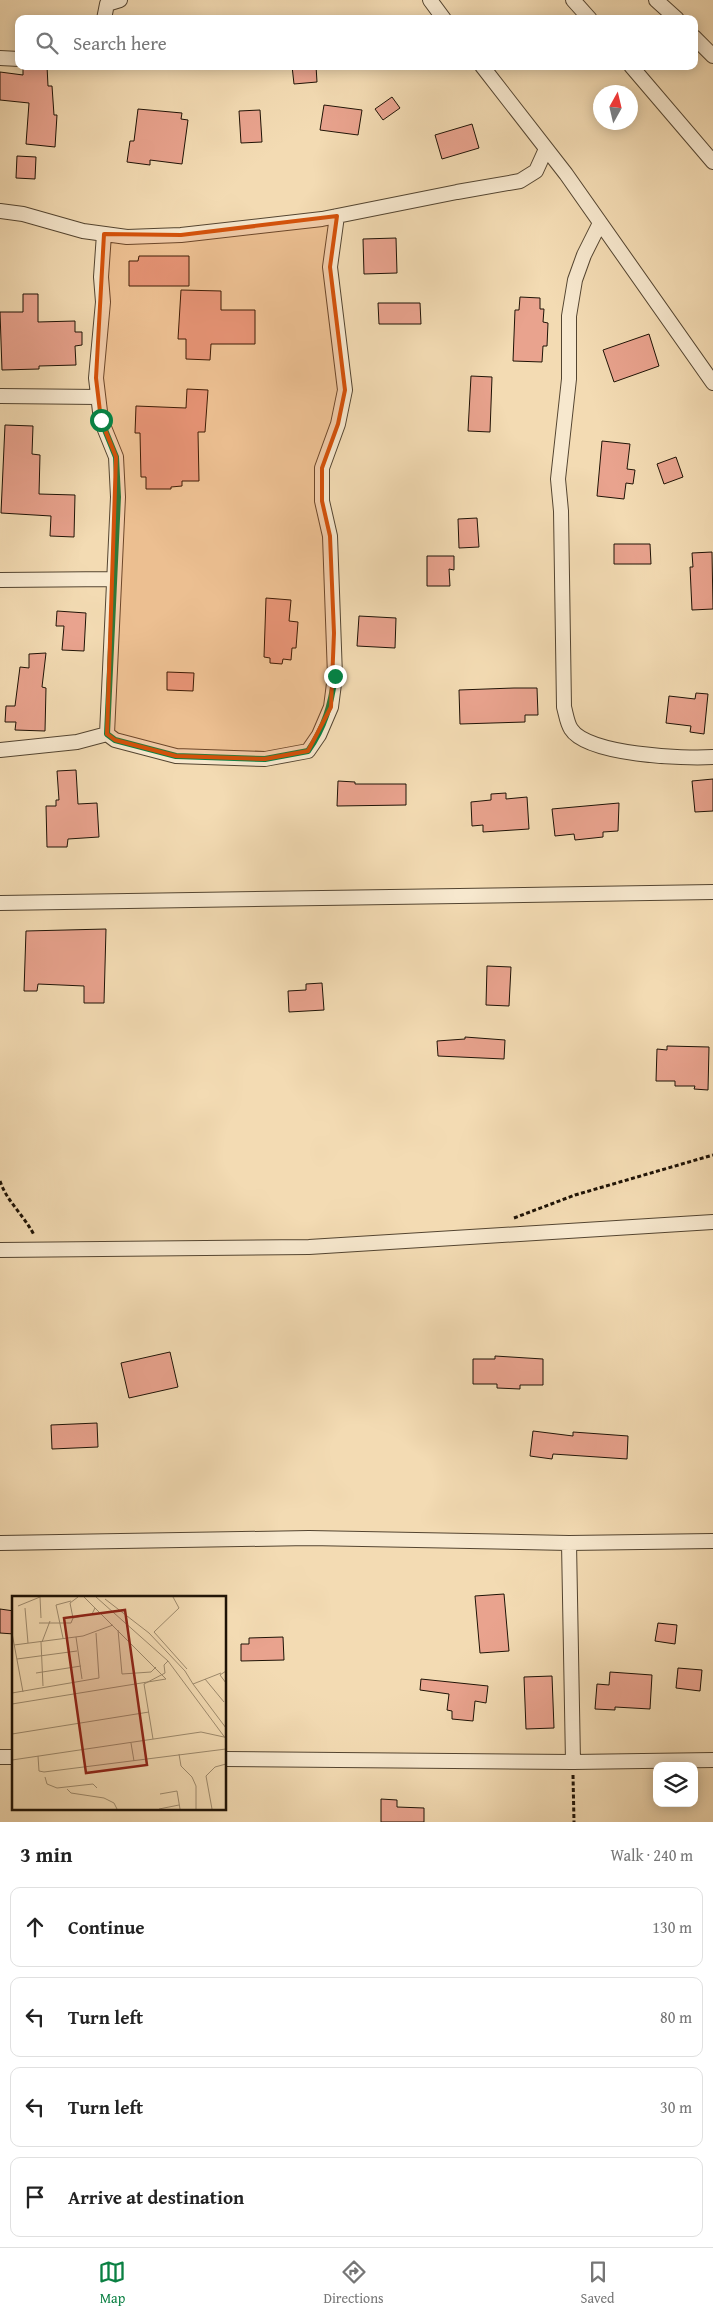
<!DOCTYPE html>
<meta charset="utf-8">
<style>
:root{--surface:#fff;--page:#f2f2f2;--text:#222;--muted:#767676;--line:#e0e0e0;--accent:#0b8043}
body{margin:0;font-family:"Gentium Book Plus",serif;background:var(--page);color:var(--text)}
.controls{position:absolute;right:15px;bottom:15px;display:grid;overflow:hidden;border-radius:10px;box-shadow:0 2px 12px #0003}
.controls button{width:45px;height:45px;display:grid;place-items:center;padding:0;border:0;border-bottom:1px solid var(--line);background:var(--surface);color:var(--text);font:25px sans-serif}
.compass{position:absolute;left:593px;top:85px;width:45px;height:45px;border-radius:50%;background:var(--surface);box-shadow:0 2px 12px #0003;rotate:8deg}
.stop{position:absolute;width:15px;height:15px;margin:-11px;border:4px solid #0b8043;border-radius:50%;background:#fff}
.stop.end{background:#0b8043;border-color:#fff;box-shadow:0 1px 5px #0008}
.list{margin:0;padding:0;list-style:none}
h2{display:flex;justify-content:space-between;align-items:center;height:65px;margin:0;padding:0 20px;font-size:21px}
h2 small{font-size:16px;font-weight:400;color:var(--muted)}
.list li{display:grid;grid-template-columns:32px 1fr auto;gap:15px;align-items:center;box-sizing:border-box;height:80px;margin:0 10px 10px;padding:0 10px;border:1px solid var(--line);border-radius:10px}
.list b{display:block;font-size:19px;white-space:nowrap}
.list em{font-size:16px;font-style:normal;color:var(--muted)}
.icon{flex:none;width:28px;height:28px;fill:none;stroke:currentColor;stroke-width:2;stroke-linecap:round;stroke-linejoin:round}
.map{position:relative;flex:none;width:713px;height:1822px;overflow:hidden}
.search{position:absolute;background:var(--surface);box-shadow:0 2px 12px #0003;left:15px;right:15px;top:15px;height:55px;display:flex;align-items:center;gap:12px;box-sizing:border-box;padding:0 18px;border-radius:10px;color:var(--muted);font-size:19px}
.sheet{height:425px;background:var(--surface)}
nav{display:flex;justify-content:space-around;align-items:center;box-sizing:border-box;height:70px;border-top:1px solid var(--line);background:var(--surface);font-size:14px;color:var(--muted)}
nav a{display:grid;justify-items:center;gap:2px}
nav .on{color:var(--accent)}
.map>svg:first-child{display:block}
</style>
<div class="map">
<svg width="713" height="1822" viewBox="0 0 713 1822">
<rect width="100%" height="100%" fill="#f3dbb3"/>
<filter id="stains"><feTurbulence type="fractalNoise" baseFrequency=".004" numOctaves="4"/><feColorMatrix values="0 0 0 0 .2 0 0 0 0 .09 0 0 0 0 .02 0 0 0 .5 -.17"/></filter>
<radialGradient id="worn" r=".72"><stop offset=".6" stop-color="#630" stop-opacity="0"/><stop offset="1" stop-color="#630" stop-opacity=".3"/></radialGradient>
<!-- building -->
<path fill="#e9a38e" stroke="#1f1306" d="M 47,66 L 48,86 L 52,86 L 54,115 L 57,115 L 55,147 L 26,144 L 29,103 L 0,100 L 0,72 L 23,75 L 23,67 Z
M 292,66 L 316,66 L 317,82 L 294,84 Z
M 392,97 L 400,108 L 383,120 L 375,109 Z
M 324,105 L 362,110 L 358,135 L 320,130 Z
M 138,109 L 182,113 L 181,119 L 188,120 L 182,164 L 150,160 L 150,165 L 127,162 L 130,141 L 134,141 Z
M 260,110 L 262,142 L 241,143 L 239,111 Z
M 472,124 L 479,148 L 442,159 L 435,135 Z
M 17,156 L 36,157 L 35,179 L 16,178 Z
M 396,238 L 397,273 L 364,274 L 363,239 Z
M 139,256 L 189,256 L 189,286 L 129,286 L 129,261 L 138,261 Z
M 181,290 L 221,291 L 221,310 L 255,310 L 255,344 L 211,344 L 210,360 L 186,359 L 186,339 L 178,339 Z
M 23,294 L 38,294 L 38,322 L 75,321 L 75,332 L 82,332 L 82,345 L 75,346 L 76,365 L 39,366 L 39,369 L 2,370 L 0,312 L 23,312 Z
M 520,297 L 540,298 L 540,309 L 544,309 L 543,322 L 548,323 L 547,346 L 543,346 L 542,362 L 513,361 L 515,310 L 519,310 Z
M 378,303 L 420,303 L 421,324 L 379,324 Z
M 649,334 L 659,366 L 614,382 L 603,350 Z
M 471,376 L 492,377 L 490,432 L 468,431 Z
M 187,389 L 208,390 L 205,432 L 198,432 L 199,481 L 182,481 L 182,486 L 171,487 L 171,489 L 146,489 L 146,477 L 141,477 L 140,433 L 135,433 L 136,406 L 186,408 Z
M 5,425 L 33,426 L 32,454 L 40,455 L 39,494 L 75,495 L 74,537 L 50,536 L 51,516 L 1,513 Z
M 602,441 L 630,444 L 627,469 L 635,470 L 633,484 L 626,483 L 624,499 L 597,496 Z
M 676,457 L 683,477 L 664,484 L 657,464 Z
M 477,518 L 479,547 L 459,548 L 458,519 Z
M 614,544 L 650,544 L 651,564 L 614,564 Z
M 712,552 L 713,609 L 692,610 L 690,567 L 693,567 L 692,553 Z
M 427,556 L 454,556 L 454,570 L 449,569 L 450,586 L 427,586 Z
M 266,598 L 291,600 L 289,621 L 298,622 L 296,648 L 292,648 L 291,660 L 283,659 L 282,664 L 270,663 L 270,658 L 264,657 Z
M 57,611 L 86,613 L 84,651 L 62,650 L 64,626 L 56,626 Z
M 359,616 L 396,618 L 395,648 L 357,646 Z
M 46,653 L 42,687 L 46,688 L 45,731 L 15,730 L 16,722 L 5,722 L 6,706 L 15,706 L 20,667 L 29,668 L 29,654 Z
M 167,672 L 194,673 L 193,691 L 167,690 Z
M 514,688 L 537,688 L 538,715 L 525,715 L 525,722 L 460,724 L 459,690 Z
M 696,693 L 708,694 L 704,734 L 690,732 L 691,726 L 666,723 L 669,696 L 695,699 Z
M 76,770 L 78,804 L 97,803 L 99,837 L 68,839 L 67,847 L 47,847 L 46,806 L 56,806 L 56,800 L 59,800 L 57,771 Z
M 713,779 L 713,811 L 695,812 L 692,781 Z
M 338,781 L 355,782 L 355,784 L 406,784 L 406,805 L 337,806 Z
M 506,793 L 506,799 L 527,797 L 529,829 L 483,832 L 483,825 L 472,826 L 471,802 L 491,800 L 491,794 Z
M 619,803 L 618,831 L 603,832 L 603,837 L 575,840 L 574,834 L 555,836 L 552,809 Z
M 106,929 L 104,1003 L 84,1003 L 84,986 L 38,984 L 37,991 L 24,991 L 26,931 Z
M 487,966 L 511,967 L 509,1006 L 486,1005 Z
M 322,983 L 324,1010 L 289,1012 L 288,991 L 306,990 L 306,984 Z
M 465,1037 L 505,1040 L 504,1059 L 438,1056 L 437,1041 L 465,1039 Z
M 667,1046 L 709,1047 L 708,1090 L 694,1089 L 695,1086 L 675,1086 L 675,1081 L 656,1081 L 657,1049 L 667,1050 Z
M 170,1352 L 178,1387 L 129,1398 L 121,1363 Z
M 495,1356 L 543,1359 L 543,1385 L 520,1385 L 520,1389 L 497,1388 L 497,1384 L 473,1384 L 473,1359 L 495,1359 Z
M 97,1423 L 98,1447 L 52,1449 L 51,1425 Z
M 533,1431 L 573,1436 L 573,1432 L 628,1436 L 627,1459 L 553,1454 L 552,1459 L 530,1456 Z
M 504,1594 L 509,1651 L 480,1653 L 475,1596 Z
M 0,1609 L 14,1611 L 14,1634 L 0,1633 Z
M 658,1623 L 677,1625 L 675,1644 L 655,1641 Z
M 283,1637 L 284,1660 L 241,1661 L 241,1644 L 249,1644 L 249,1638 Z
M 678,1668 L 702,1670 L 700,1691 L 676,1688 Z
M 610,1672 L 652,1675 L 650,1709 L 615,1707 L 615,1710 L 595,1709 L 597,1684 L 609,1685 Z
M 552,1676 L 554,1728 L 526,1729 L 524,1677 Z
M 421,1679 L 488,1686 L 486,1703 L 475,1701 L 473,1721 L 452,1719 L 452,1711 L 447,1710 L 449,1694 L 420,1690 Z
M 381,1799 L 397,1800 L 397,1807 L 424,1808 L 424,1822 L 381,1822 Z"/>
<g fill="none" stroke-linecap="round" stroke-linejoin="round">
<defs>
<path id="street" d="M 430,0 L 444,19
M 573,0 L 590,19
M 656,0 L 677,19
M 104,19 L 107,4 L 120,0
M 694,37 L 713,56
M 0,58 L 19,59
M 482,66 L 566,174 L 713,383
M 631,66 L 713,162
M 0,211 L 23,214 L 83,231 L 127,237 L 181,235 L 322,219 L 457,192 L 520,181 L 536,171 L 546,149
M 600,223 L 584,255 L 575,280 L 569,316 L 569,379 L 558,479 L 561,511 L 564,707 C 566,714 567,723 571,729 C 587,755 684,759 713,757
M 104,234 L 101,277 L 103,302 L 96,378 L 101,420 L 116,457 L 118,497 L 107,734
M 0,396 L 98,397
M 0,580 L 114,579
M 0,750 L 77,742 L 107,734 L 115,740 L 176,756 L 265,759 L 308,751 L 319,735 L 331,707 L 335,676 L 330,536 L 322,501 L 322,468 L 338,424 L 345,390 L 330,267 L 337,216
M 0,903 L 713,892
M 0,1250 L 309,1247 L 713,1222
M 0,1543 L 309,1538 L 569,1543 L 713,1541
M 569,1543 L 573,1762
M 0,1757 L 14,1757
M 225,1759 L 573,1762 L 713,1760"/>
</defs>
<!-- street casing -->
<use href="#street" stroke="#544531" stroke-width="16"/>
<!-- path -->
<path stroke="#1f1306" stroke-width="3" stroke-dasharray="4 2.5" stroke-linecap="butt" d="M 0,1181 C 7,1202 24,1215 34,1235
M 514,1218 L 575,1195 L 713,1155
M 573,1775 L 574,1822"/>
<!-- street -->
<use href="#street" stroke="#f7e8ce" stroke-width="14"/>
</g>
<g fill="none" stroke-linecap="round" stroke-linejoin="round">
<!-- route -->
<path stroke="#0b8043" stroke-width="6" d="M 101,420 L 116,457 L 118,497 L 107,734 L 115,740 L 176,756 L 265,759 L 308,751 C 325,727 331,704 335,676"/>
</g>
<!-- marked area -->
<path fill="#d4520b" fill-opacity="0.2" stroke="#d4520b" stroke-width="4" stroke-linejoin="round" d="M 337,216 L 330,267 L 345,390 L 338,424 L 322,468 L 322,501 L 330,536 L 334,633 L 331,707 L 308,751 L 265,759 L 176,756 L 115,740 L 107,734 L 116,457 L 101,420 L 96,378 L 104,234 L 181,235 Z"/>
<!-- overview -->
<g transform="translate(12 1596)">
<rect width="214" height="214" fill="#f3dbb3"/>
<path fill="none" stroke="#9e8b6e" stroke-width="1" d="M 28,1 L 29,22M 84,1 L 156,65 L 214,143M 161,1 L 167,12 L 142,36 L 175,73M 93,3 L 137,37 L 173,75 L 181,88M 6,10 L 28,1M 13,12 L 16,47M 61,22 L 58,7 L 66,1M 27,27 L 59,27 L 61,22 L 80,18 L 83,12M 106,34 L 110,78 L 139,76 L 144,71M 0,37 L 11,96M 64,41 L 70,83M 51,42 L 44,9 L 59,5M 29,46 L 31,90M 30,46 L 38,25M 2,49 L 71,40 L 101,29M 5,63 L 65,55M 214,75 L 208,79 L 214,87M 24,77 L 69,70M 209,77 L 181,88 L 214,132M 193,83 L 212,106M 0,97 L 87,82 L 84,37M 0,108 L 154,83 L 72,1M 0,138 L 137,116M 141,143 L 132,88 L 153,77 L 152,69 L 156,65M 119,147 L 122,165M 167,158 L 169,170 L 180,181 L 184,190 L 184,213M 26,160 L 27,175 L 32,176 L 214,153M 0,164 L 189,136 L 212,141M 33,181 L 35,188 L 45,192 L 81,188 L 85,192M 55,193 L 59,197 L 92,202 L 102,207 L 105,213M 148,198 L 165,195 L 168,213M 147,213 L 167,209M 200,213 L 194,180 L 203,171 L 214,168"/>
<path fill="#8f2418" fill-opacity="0.15" stroke="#8f2418" stroke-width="2.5" d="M 113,14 L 135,169 L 74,177 L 52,22 Z"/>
<rect width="214" height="214" fill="none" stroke="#1f1306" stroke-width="2.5"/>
</g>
<rect width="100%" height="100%" filter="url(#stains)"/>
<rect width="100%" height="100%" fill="url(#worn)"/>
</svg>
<div class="controls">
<button><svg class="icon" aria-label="layers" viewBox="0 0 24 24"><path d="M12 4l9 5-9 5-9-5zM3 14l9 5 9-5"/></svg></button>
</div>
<svg class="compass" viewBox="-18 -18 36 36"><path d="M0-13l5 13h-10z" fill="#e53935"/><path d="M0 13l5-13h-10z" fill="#767676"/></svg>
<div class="stop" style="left:101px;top:420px"></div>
<div class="stop end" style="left:335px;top:676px"></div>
<div class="search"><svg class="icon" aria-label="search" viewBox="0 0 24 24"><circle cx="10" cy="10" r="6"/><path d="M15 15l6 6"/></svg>Search here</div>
</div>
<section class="sheet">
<h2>3 min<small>Walk · 240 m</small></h2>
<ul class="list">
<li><svg class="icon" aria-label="ahead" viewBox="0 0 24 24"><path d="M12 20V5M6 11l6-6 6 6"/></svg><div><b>Continue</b></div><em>130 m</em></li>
<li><svg class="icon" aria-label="left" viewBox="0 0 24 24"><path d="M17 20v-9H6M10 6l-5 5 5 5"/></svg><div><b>Turn left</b></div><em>80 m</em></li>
<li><svg class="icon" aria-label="left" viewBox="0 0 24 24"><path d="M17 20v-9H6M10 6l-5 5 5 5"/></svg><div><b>Turn left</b></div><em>30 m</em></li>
<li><svg class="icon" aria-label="arrive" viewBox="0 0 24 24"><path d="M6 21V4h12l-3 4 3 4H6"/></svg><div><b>Arrive at destination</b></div></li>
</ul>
</section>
<nav>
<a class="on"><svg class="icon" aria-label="map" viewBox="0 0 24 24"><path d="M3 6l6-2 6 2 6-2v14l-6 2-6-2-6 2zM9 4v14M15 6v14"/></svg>Map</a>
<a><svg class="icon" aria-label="directions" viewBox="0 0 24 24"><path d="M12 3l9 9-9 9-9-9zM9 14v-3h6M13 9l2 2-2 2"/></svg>Directions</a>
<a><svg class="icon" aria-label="saved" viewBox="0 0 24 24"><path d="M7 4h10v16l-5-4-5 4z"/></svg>Saved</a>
</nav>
